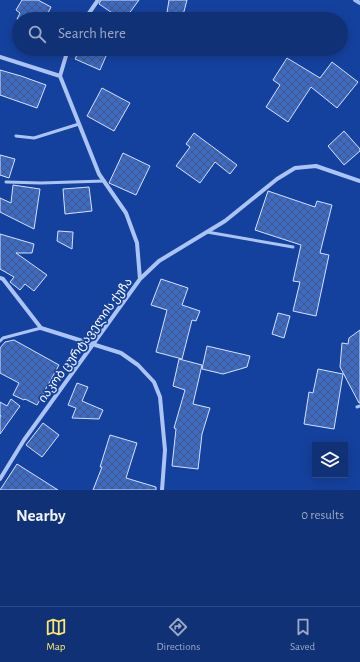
<!DOCTYPE html>
<meta charset="utf-8">
<style>
:root{--surface:#103176;--page:#19397b;--text:#f1f3f6;--muted:#9ca9c5;--line:#304c88;--accent:#ffe66e}
body{margin:0;font-family:"Alegreya Sans","Noto Sans Georgian",sans-serif;background:var(--page);color:var(--text)}
.controls{position:absolute;right:12px;bottom:12px;display:grid;overflow:hidden;border-radius:0px;box-shadow:0 2px 10px #0003}
.controls button{width:36px;height:36px;display:grid;place-items:center;padding:0;border:0;border-bottom:1px solid var(--line);background:var(--surface);color:var(--text);font:20px sans-serif}
.list{margin:0;padding:0;list-style:none}
h2{display:flex;justify-content:space-between;align-items:center;height:52px;margin:0;padding:0 16px;font-size:17px}
h2 small{font-size:13px;font-weight:400;color:var(--muted)}
.icon{flex:none;width:22px;height:22px;fill:none;stroke:currentColor;stroke-width:2;stroke-linecap:round;stroke-linejoin:round}
.map{position:relative;flex:none;width:360px;height:490px;overflow:hidden}
.search{position:absolute;background:var(--surface);box-shadow:0 2px 10px #0003;left:12px;right:12px;top:12px;height:44px;display:flex;align-items:center;gap:10px;box-sizing:border-box;padding:0 14px;border-radius:22px;color:var(--muted);font-size:15px}
.sheet{height:116px;background:var(--surface)}
nav{display:flex;justify-content:space-around;align-items:center;box-sizing:border-box;height:56px;border-top:1px solid var(--line);background:var(--surface);font-size:11px;color:var(--muted)}
nav a{display:grid;justify-items:center;gap:2px}
nav .on{color:var(--accent)}
.map>svg:first-child{display:block}
</style>
<div class="map">
<svg width="360" height="490" viewBox="0 0 360 490">
<defs>
<pattern id="building-cross-hatch" width="8" height="8" patternUnits="userSpaceOnUse"><rect width="8" height="8" fill="#3d6ac5"/><path d="M0 0l8 8M0 8l8-8" fill="none" stroke="#46587c"/></pattern>
</defs>
<rect width="100%" height="100%" fill="#15419e"/>
<g fill="none" stroke-linecap="round" stroke-linejoin="round">
<!-- stream -->
<path stroke="#9ebdf6" stroke-width="4" d="M 355,0 L 360,3"/>
</g>
<!-- building -->
<path fill="url(#building-cross-hatch)" stroke="#d4e2fd" d="M 22,0 L 38,0 L 51,7 L 45,19 L 17,19 L 20,13 L 16,10 Z
M 101,0 L 139,0 L 125,19 L 121,19 L 99,4 Z
M 169,0 L 187,0 L 182,19 L 166,19 Z
M 80,49 L 109,49 L 100,70 L 75,59 Z
M 287,58 L 320,78 L 332,62 L 358,82 L 337,108 L 311,87 L 288,122 L 266,107 L 280,85 L 273,80 Z
M 0,70 L 21,76 L 46,85 L 37,108 L 0,95 Z
M 102,88 L 130,103 L 114,131 L 87,116 Z
M 344,131 L 360,149 L 360,151 L 344,165 L 328,146 Z
M 194,133 L 237,165 L 230,174 L 215,162 L 200,183 L 176,166 L 190,147 L 186,144 Z
M 123,153 L 150,166 L 136,195 L 109,183 Z
M 0,155 L 15,159 L 9,178 L 0,175 Z
M 13,185 L 40,189 L 34,229 L 0,212 L 0,198 L 11,203 Z
M 89,187 L 92,211 L 65,214 L 63,189 Z
M 268,191 L 315,207 L 317,201 L 332,205 L 320,253 L 329,255 L 316,316 L 293,311 L 300,282 L 293,281 L 301,245 L 255,230 Z
M 58,231 L 73,232 L 72,249 L 57,241 Z
M 0,234 L 34,244 L 32,253 L 16,253 L 47,275 L 34,291 L 25,284 L 20,290 L 10,282 L 14,277 L 0,269 Z
M 161,279 L 188,288 L 182,305 L 200,311 L 196,321 L 192,320 L 182,359 L 156,352 L 167,310 L 151,305 Z
M 278,313 L 290,316 L 284,338 L 272,334 Z
M 360,330 L 360,403 L 359,403 L 340,367 L 342,343 L 348,344 L 349,338 Z
M 14,340 L 59,365 L 37,405 L 25,399 L 24,400 L 13,395 L 19,383 L 0,373 L 0,348 L 5,342 Z
M 207,346 L 250,356 L 247,367 L 223,374 L 202,369 Z
M 179,359 L 202,365 L 193,404 L 210,408 L 202,434 L 198,469 L 172,466 L 176,429 L 174,428 L 185,390 L 173,386 Z
M 318,369 L 343,374 L 334,429 L 304,424 L 309,392 L 313,393 Z
M 77,383 L 88,387 L 82,401 L 103,410 L 99,419 L 72,418 L 76,408 L 68,405 Z
M 11,399 L 20,406 L 0,434 L 0,418 L 1,416 L 0,415 L 0,402 L 7,406 Z
M 43,423 L 59,435 L 42,457 L 26,445 Z
M 110,435 L 137,443 L 126,478 L 156,487 L 156,490 L 93,490 L 102,467 L 100,467 Z
M 17,464 L 58,490 L 0,490 Z"/>
<g fill="none" stroke-linecap="round" stroke-linejoin="round">
<!-- lane -->
<path stroke="#acc4f3" stroke-width="3" d="M 16,136 L 34,138 L 79,124
M 6,182 L 41,183 L 104,181
M 207,232 L 293,247
M 0,341 L 3,338 L 41,328
M 357,407 L 360,406"/>
<!-- street -->
<path stroke="#acc4f3" stroke-width="4" d="M 85,19 L 98,0
M 68,49 L 60,76 L 99,174 L 126,213 L 137,243 L 140,279
M 0,57 L 60,76
M 0,278 L 3,279 L 41,328 L 121,353 L 138,365 L 154,382 L 160,397 L 165,450 L 162,490
M 0,479 L 24,440 L 140,279 L 159,261 L 225,221 L 277,179 L 295,168 L 316,166 L 360,181"/>
</g>
<g text-anchor="middle" stroke-width="3.5" stroke-linejoin="round" paint-order="stroke">
<!-- street labels -->
<g font-size="12" fill="#fff" stroke="#15419e">
<text transform="translate(85 340) rotate(-54)" y="4">იაკობ ცურტაველის ქუჩა</text>
</g>
</g>
</svg>
<div class="controls">
<button><svg class="icon" aria-label="layers" viewBox="0 0 24 24"><path d="M12 4l9 5-9 5-9-5zM3 14l9 5 9-5"/></svg></button>
</div>
<div class="search"><svg class="icon" aria-label="search" viewBox="0 0 24 24"><circle cx="10" cy="10" r="6"/><path d="M15 15l6 6"/></svg>Search here</div>
</div>
<section class="sheet">
<h2>Nearby<small>0 results</small></h2>
<ul class="list">
</ul>
</section>
<nav>
<a class="on"><svg class="icon" aria-label="map" viewBox="0 0 24 24"><path d="M3 6l6-2 6 2 6-2v14l-6 2-6-2-6 2zM9 4v14M15 6v14"/></svg>Map</a>
<a><svg class="icon" aria-label="directions" viewBox="0 0 24 24"><path d="M12 3l9 9-9 9-9-9zM9 14v-3h6M13 9l2 2-2 2"/></svg>Directions</a>
<a><svg class="icon" aria-label="saved" viewBox="0 0 24 24"><path d="M7 4h10v16l-5-4-5 4z"/></svg>Saved</a>
</nav>
